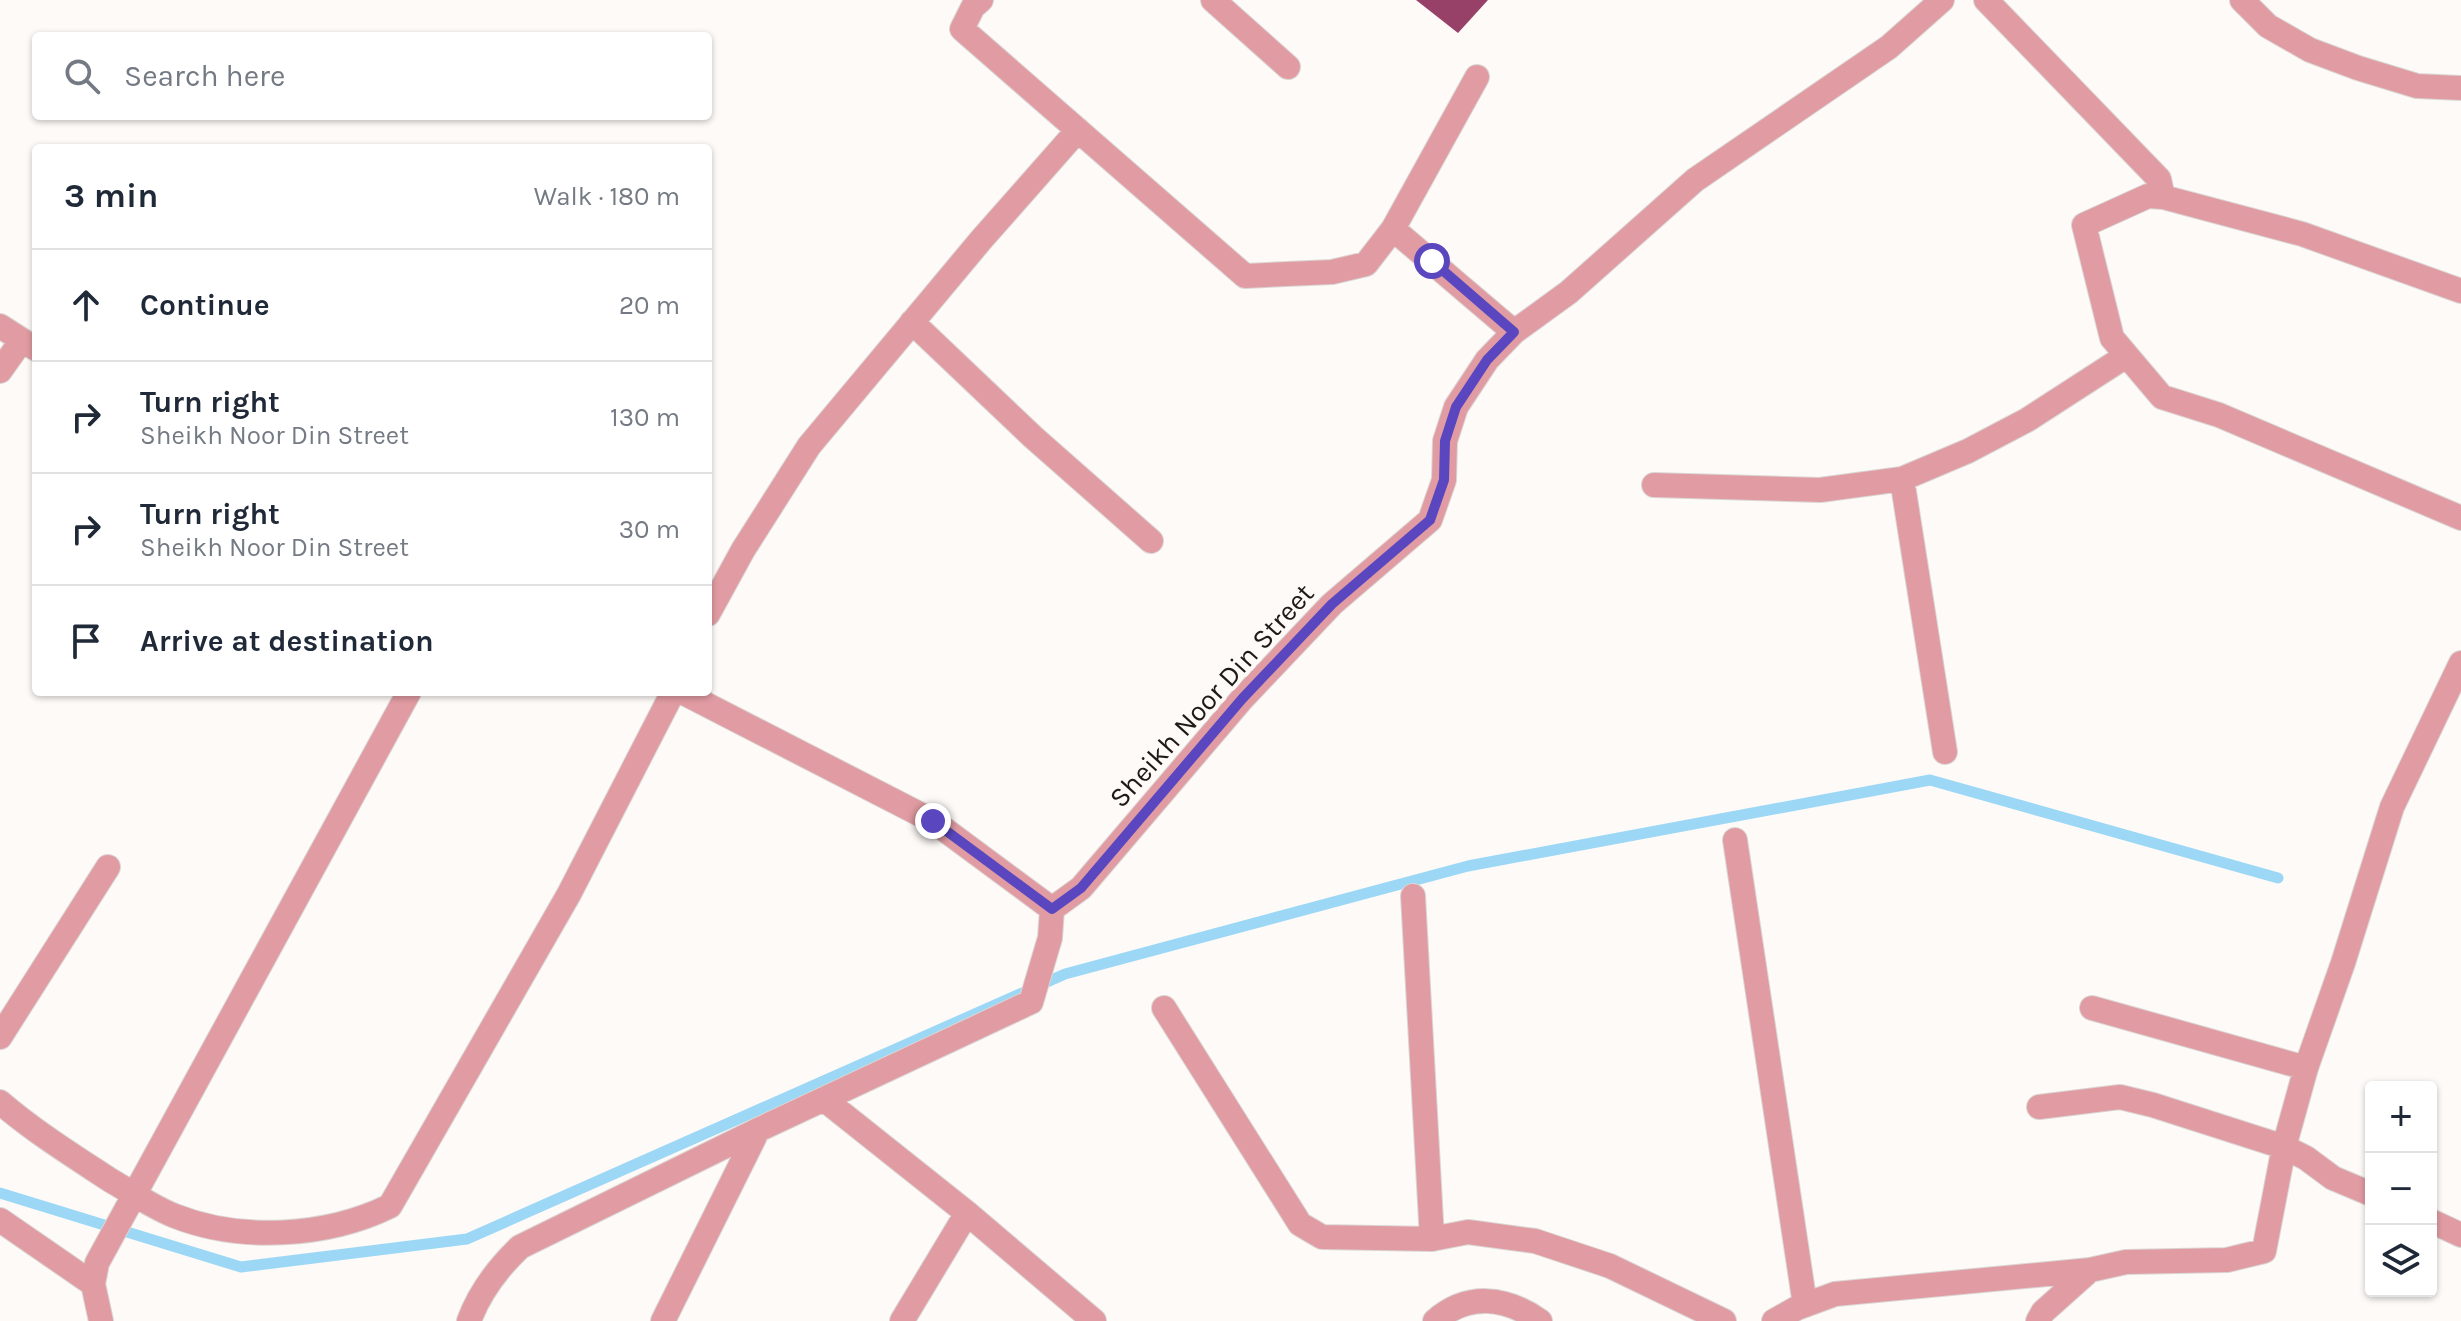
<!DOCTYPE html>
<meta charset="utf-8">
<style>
:root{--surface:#fff;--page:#f6f6f7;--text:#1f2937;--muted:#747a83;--line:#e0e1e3}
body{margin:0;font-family:Karla,sans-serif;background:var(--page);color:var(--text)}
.controls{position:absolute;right:24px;bottom:24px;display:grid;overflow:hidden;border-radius:8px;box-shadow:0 2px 6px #0004}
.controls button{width:72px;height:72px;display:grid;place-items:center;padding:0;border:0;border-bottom:2px solid var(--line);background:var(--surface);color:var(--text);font:40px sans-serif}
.stop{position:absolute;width:24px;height:24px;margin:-18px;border:6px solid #5a47bf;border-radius:50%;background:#fff}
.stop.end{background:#5a47bf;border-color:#fff;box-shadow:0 2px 8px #0008}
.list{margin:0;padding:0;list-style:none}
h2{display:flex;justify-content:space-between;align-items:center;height:104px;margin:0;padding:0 32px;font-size:34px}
h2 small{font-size:26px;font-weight:400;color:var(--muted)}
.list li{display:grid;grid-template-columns:52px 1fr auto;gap:24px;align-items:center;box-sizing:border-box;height:112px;padding:0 32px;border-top:2px solid var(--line)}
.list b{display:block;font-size:30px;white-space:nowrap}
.list p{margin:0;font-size:26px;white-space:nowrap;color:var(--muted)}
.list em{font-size:26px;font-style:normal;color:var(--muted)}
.icon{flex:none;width:44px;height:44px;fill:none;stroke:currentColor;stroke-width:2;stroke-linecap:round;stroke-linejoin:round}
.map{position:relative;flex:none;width:2461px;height:1321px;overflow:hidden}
.search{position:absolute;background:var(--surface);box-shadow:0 2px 6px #0004;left:32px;top:32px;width:680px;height:88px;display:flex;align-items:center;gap:20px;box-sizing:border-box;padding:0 28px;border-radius:8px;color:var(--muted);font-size:30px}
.panel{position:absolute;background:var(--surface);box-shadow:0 2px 6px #0004;left:32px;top:144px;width:680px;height:552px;border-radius:8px}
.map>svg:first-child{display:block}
</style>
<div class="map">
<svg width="2461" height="1321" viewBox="0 0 2461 1321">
<rect width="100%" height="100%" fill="#fefaf8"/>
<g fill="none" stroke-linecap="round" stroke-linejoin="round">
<!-- stream -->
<path stroke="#9cd8f6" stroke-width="11" d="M 0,1193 L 241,1267 L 467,1239 L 1065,974 L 1468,866 L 1930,780 L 2278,878"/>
</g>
<!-- building -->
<path fill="#974169" d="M 1416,0 L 1488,0 L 1458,33 Z"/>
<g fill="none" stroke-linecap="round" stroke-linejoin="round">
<defs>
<path id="street" d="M 981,0 L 973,7 L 962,29 L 1245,276 L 1332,272 L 1366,264 L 1393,229 L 1514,332
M 1213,0 L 1288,67
M 1986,0 L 2159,179 L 2163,197
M 2242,0 L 2268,26 L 2310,50 L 2358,68 L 2417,86 L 2461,88
M 1393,229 L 1477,77
M 2461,291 L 2302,234 L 2163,197 L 2148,196 L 2084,225 L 2112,338 L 2162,397 L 2219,415 L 2461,518
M 912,322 L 1033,437 L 1151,541
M 0,326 L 36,349
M 0,371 L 22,340
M 1902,479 L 1945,752
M 1654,485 L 1820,490 L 1902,479 L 1968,451 L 2027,420 L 2126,356
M 708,614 L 743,550 L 809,446 L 981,240 L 1078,130
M 682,692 L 933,821 L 1052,909 L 1081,888 L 1242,699 L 1332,604 L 1430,520 L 1444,480 L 1445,441 L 1456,407 L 1487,360 L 1514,332 L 1569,292 L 1695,180 L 1889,47 L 1942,0
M 1735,840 L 1805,1305
M 1413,896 L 1432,1239
M 1164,1008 L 1300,1224 L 1322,1237 L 1432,1239 L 1468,1232 L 1535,1241 L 1610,1266 L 1724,1321
M 2092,1008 L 2306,1068
M 0,1037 L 108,867
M 825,1100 L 967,1213 L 1094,1321
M 0,1102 C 35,1132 72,1155 110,1180 C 131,1192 152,1207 175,1216 C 241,1242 327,1237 390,1206 L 569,894 L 673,692
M 2371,1194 L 2333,1178 L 2306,1158 L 2284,1147 L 2306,1068 L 2343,963 L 2392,807 L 2461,663
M 0,1220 L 93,1284
M 2431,1221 L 2461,1235
M 101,1321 L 93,1284 L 97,1263 L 409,692
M 469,1321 C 480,1291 498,1268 520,1247 L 758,1130 L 1031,1002 L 1050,938 L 1052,909
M 663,1321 L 758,1130
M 902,1321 L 967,1213
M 1435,1321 C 1468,1292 1506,1297 1540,1321
M 1774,1321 L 1797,1308 L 1835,1294 L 2090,1270
M 2038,1321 L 2043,1312 L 2090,1270 L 2126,1262 L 2227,1260 L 2264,1251 L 2284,1147 L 2153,1105 L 2120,1097 L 2039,1107"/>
</defs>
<!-- street casing -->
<use href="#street" stroke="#dad6d4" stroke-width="26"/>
<!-- street -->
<use href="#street" stroke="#e09ca2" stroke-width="24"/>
</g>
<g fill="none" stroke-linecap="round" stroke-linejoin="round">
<!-- route -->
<path stroke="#5a47bf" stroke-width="10" d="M 933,821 L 1052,909 L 1081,888 L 1242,699 L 1332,604 L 1430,520 L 1444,480 L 1445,441 L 1456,407 L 1487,360 L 1514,332 L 1432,261"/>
</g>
<g text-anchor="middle" stroke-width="8" stroke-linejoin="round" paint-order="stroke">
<!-- street labels -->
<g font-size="28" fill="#1f1a16" stroke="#fefaf8">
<text transform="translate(1211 695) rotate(-48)" y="10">Sheikh Noor Din Street</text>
</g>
</g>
</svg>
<div class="controls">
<button>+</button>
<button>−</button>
<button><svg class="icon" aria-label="layers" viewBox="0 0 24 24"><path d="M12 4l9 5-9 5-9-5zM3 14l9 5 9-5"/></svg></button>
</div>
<div class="stop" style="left:1432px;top:261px"></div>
<div class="stop end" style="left:933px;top:821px"></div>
<div class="search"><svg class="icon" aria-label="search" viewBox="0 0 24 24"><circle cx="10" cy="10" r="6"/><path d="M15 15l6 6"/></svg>Search here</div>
<section class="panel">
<h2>3 min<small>Walk · 180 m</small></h2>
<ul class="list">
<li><svg class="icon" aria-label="ahead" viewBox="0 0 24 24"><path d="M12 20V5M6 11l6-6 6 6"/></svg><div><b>Continue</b></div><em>20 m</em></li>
<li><svg class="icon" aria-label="right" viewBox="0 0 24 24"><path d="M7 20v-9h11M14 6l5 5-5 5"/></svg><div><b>Turn right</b><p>Sheikh Noor Din Street</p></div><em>130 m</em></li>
<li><svg class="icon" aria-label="right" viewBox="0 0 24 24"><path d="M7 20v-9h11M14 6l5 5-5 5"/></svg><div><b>Turn right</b><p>Sheikh Noor Din Street</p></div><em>30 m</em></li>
<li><svg class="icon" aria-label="arrive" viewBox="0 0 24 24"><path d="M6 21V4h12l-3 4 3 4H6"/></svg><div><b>Arrive at destination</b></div></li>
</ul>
</section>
</div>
